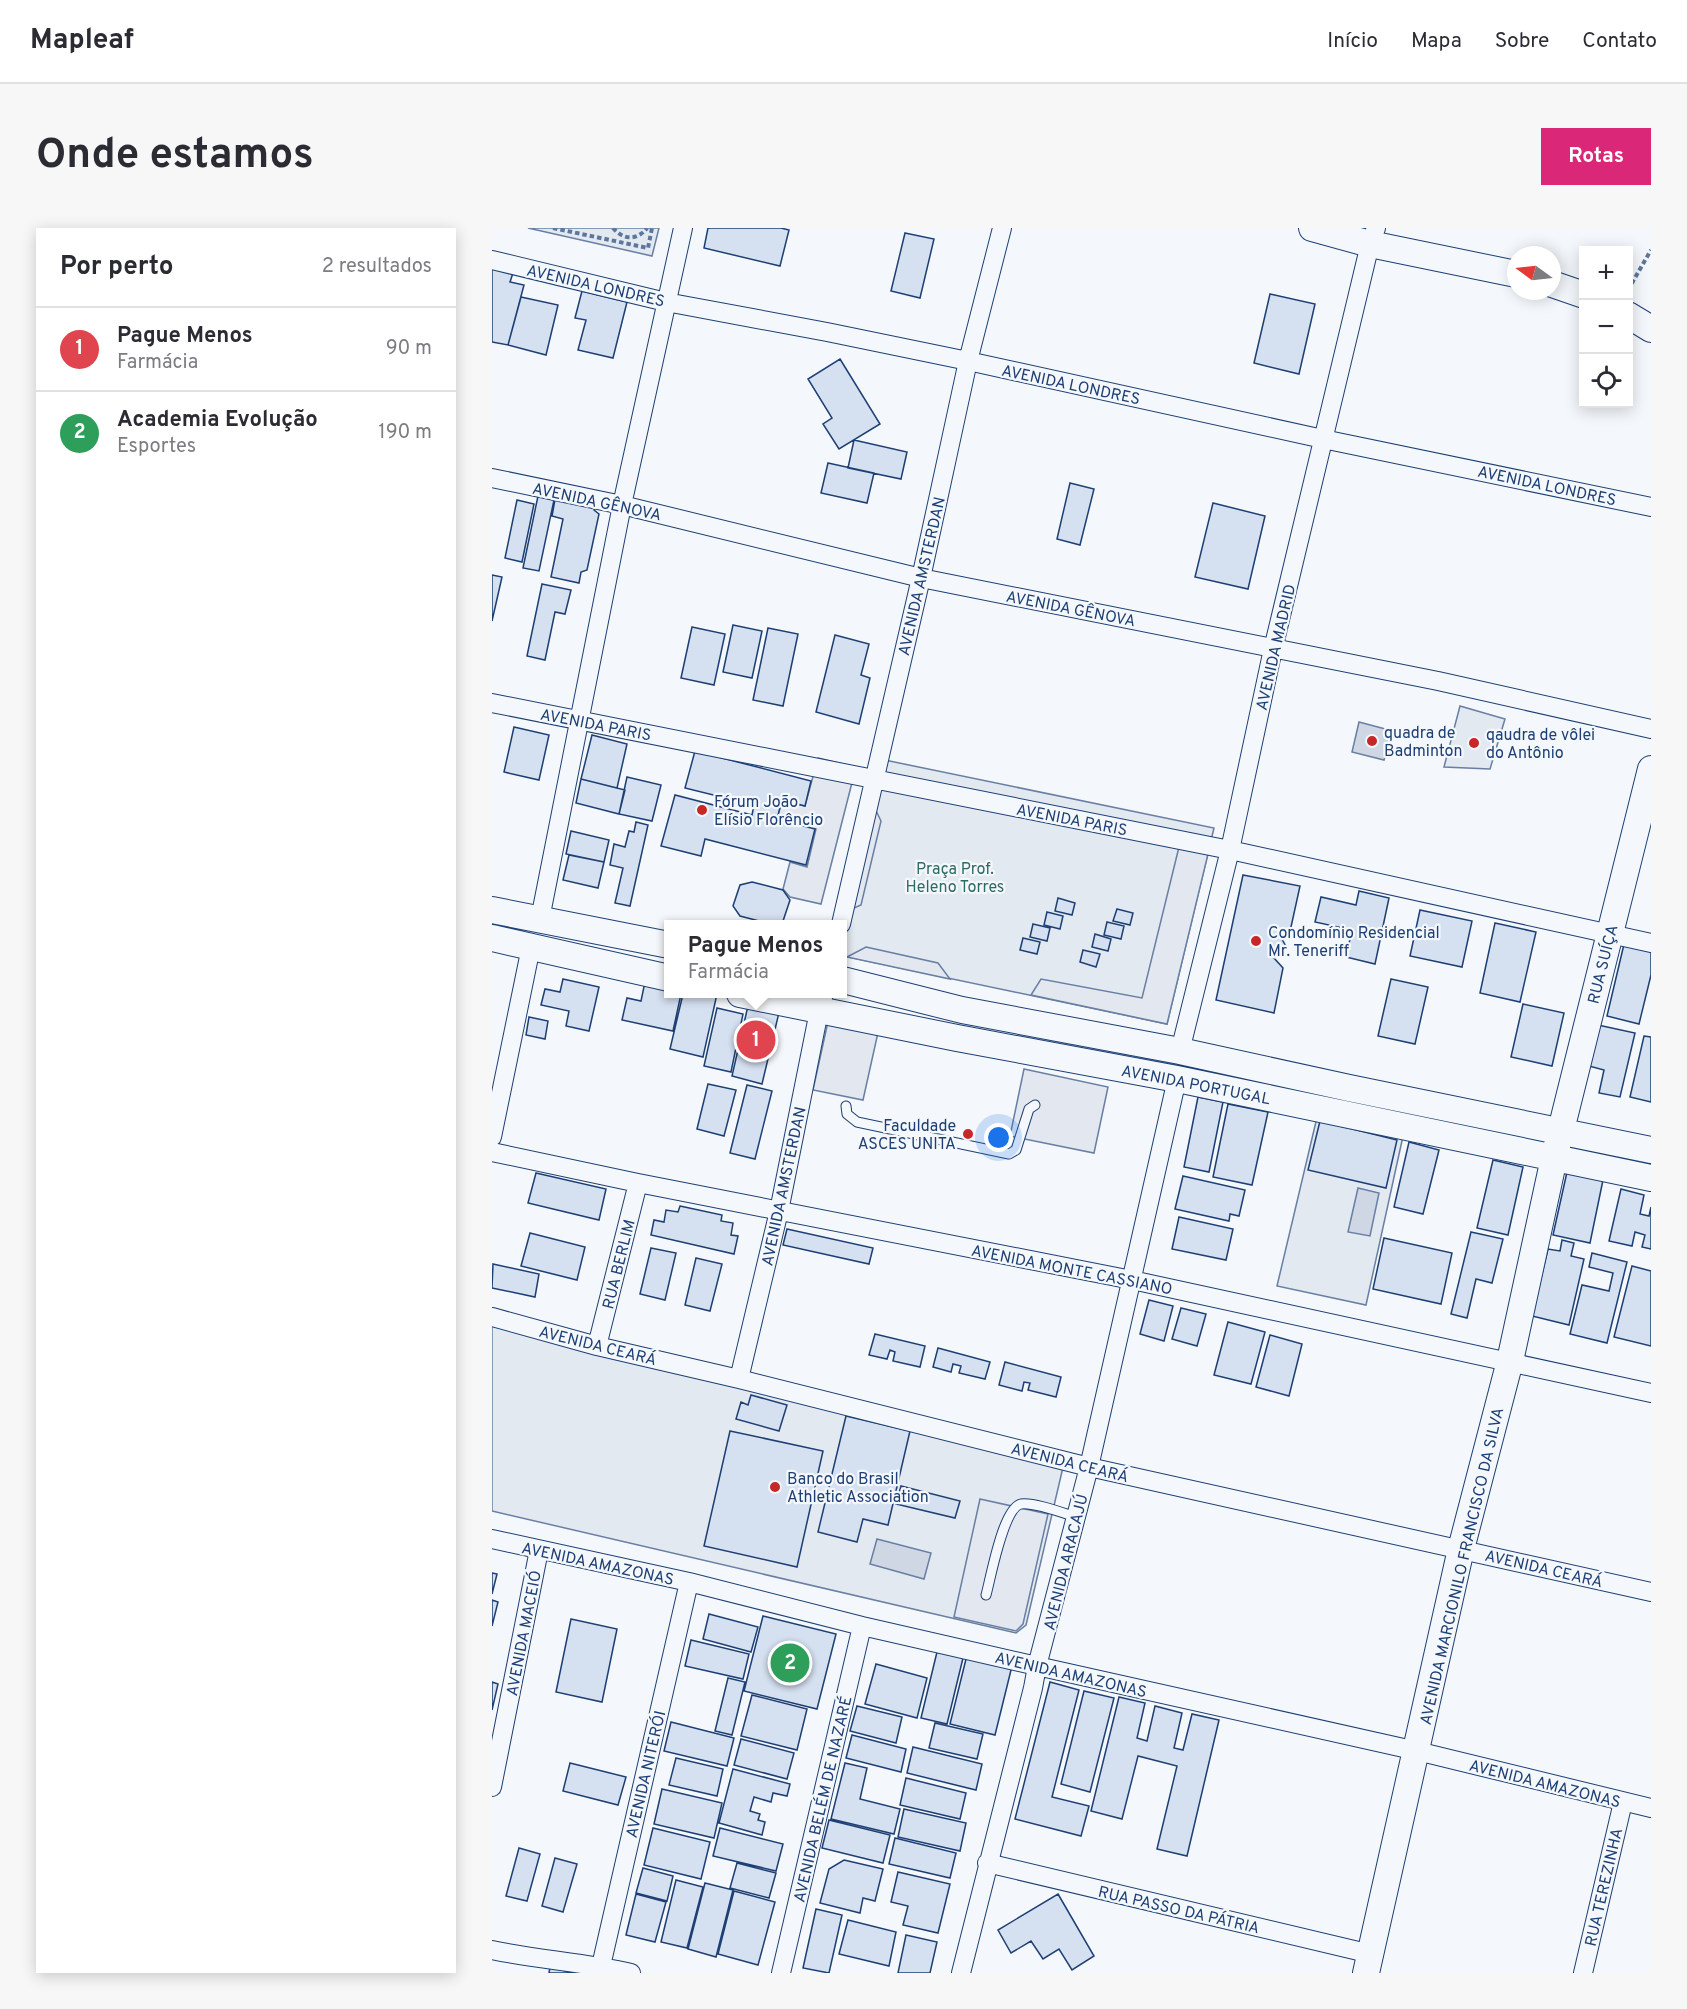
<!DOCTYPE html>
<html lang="pt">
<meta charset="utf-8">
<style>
:root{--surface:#fff;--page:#f7f7f7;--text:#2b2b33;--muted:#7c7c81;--line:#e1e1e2;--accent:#db2777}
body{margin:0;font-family:Overpass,sans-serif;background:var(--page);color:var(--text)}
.controls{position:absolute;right:18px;top:18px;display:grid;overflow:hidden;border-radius:0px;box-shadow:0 3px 15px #0003}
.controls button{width:54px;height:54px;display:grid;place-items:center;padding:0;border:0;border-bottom:2px solid var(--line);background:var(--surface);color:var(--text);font:30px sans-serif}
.compass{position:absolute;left:1015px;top:18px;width:54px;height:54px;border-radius:50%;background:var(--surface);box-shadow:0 3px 15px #0003;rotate:285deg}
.you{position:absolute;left:507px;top:910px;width:21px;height:21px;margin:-15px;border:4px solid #fff;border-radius:50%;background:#1a73e8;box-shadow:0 0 0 9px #1a73e833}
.badge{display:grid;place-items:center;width:39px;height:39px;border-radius:50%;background:var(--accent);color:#fff;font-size:20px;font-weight:700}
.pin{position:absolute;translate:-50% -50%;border:3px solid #fff;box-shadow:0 2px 6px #0006}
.popup{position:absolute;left:172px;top:692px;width:183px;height:78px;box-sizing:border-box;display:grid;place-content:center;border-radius:0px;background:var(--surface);filter:drop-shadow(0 2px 4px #0005);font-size:20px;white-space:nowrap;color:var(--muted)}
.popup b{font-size:22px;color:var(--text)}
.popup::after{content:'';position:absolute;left:50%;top:100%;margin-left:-12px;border:12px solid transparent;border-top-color:var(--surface)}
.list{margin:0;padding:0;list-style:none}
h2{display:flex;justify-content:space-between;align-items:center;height:78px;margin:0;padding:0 24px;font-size:26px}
h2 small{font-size:20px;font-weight:400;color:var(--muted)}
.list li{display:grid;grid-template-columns:39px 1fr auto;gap:18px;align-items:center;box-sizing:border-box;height:84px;padding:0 24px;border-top:2px solid var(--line)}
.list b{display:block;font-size:22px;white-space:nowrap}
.list p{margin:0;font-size:20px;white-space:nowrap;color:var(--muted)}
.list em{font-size:20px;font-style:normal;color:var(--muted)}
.icon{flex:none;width:33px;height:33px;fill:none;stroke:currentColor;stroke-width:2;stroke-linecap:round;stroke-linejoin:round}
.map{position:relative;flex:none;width:1159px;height:1745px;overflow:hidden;border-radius:0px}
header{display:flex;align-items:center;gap:36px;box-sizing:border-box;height:84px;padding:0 30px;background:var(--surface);border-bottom:2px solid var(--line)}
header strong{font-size:28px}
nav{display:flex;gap:33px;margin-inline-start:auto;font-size:21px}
.intro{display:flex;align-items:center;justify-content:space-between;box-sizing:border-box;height:144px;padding:0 36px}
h1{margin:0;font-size:42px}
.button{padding:15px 27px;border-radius:0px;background:var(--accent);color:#fff;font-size:21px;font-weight:700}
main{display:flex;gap:36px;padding:0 36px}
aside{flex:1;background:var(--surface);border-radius:0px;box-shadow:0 3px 15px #0003}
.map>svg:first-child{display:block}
</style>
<header>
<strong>Mapleaf</strong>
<nav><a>Início</a><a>Mapa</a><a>Sobre</a><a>Contato</a></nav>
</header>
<div class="intro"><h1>Onde estamos</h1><a class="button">Rotas</a></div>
<main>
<aside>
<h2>Por perto<small>2 resultados</small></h2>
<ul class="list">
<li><span class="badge" style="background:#e0444e">1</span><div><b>Pague Menos</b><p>Farmácia</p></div><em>90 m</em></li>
<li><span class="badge" style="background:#2e9e5b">2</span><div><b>Academia Evolução</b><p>Esportes</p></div><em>190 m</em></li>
</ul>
</aside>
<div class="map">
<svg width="1159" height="1745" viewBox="0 0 1159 1745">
<rect width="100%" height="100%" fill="#f4f7fb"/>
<!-- green -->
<path fill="#e3e9f0" stroke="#687fa3" stroke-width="1.5" d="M 36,0 L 167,0 L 160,28 Z
M 968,478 L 1013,491 L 998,541 L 952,539 Z
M 383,530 L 722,600 L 675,796 L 351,728 L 351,696 Z
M 827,881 L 913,899 L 874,1077 L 785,1058 Z
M 0,1093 L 572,1235 L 534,1397 L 524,1405 L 0,1283 Z"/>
<!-- parking -->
<path fill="#e3e8f0" stroke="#687fa3" stroke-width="1.5" d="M 326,530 L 364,539 L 329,676 L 298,669 L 291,661 L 298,634 L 315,639 L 324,601 L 285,591 L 290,572 L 313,578 Z
M 375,564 L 389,593 L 369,677 L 346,687 Z
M 687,619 L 716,626 L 675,796 L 539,767 L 549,751 L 650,770 Z
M 374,719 L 446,735 L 458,751 L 355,729 Z
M 337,789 L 387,800 L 371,872 L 321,862 Z
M 532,841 L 616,859 L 602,925 L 518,908 Z
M 488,1271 L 556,1286 L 531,1396 L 524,1403 L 462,1389 Z"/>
<!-- water -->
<path fill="#cfd7e4" stroke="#687fa3" stroke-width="1.5" d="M 867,494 L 901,503 L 892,532 L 860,524 Z
M 866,960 L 887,965 L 878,1008 L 856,1004 Z
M 385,1311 L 439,1325 L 432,1351 L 378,1336 Z"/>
<!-- building -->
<path fill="#d5e0f0" stroke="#1d3f73" stroke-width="1.5" d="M 216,0 L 289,0 L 297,2 L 288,38 L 212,20 Z
M 413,5 L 442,11 L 428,70 L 399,63 Z
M 0,39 L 21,45 L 18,54 L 32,57 L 16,117 L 0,114 Z
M 90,63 L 135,74 L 121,130 L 86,122 L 94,92 L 83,90 Z
M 778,66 L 823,76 L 807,146 L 762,135 Z
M 29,69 L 66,77 L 54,127 L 16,117 Z
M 348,131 L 388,196 L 347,221 L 331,196 L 340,190 L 316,151 Z
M 362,212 L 415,224 L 409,251 L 356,240 Z
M 336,235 L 382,245 L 375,275 L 329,265 Z
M 578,255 L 602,261 L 588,317 L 565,311 Z
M 64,266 L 104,275 L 102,282 L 107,286 L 95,342 L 89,344 L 87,355 L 59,349 L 71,291 L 60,288 Z
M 46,268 L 62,272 L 47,343 L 31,340 Z
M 25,272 L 42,276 L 30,334 L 13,330 Z
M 721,275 L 773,288 L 756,361 L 703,349 Z
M 0,347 L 10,349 L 0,393 Z
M 50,356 L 79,362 L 73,386 L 63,384 L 53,432 L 35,428 Z
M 241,397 L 270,403 L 260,450 L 231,444 Z
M 200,399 L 233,406 L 222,457 L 189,450 Z
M 276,400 L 306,406 L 291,478 L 261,472 Z
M 343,407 L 377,416 L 369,447 L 378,450 L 367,496 L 324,484 Z
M 22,499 L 57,507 L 47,552 L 12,544 Z
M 100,507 L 135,516 L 125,560 L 89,551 Z
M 203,523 L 319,553 L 313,578 L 290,572 L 285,591 L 323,601 L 314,637 L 213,611 L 209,628 L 169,618 L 183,567 L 260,587 L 262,577 L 193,560 Z
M 135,549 L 169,557 L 160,593 L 127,586 Z
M 89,551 L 133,562 L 127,586 L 84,575 Z
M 144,594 L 156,597 L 138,678 L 123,675 L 131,640 L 118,637 L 122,616 L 133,619 L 137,603 L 142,604 Z
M 79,603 L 117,612 L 112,634 L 74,626 Z
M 77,627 L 112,634 L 106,660 L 71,652 Z
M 751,647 L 808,658 L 799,699 L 787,706 L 795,720 L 782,730 L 791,740 L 782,785 L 724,772 Z
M 260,654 L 291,662 L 298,672 L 291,693 L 279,696 L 248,688 L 241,678 L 248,657 Z
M 867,663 L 897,670 L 883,736 L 854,729 L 860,702 L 823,694 L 829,669 L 864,677 Z
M 566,670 L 583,675 L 580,687 L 563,683 Z
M 625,681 L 641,685 L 638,697 L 621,693 Z
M 928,682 L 980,693 L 970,739 L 918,728 Z
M 555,684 L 571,688 L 568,701 L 552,697 Z
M 615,694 L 632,698 L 629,711 L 612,707 Z
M 1003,695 L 1044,704 L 1028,774 L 988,765 Z
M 541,696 L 558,700 L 555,713 L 538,709 Z
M 603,706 L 619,711 L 616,723 L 600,719 Z
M 531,710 L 548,714 L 545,726 L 528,722 Z
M 1133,712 L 1159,718 L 1159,747 L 1147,796 L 1115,788 Z
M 591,722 L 608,726 L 604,739 L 588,734 Z
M 154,749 L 177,754 L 177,766 L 189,766 L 181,803 L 130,792 L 135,770 L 149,773 Z
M 71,751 L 107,759 L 97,803 L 74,798 L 77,783 L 49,777 L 53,761 L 68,764 Z
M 899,751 L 936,759 L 923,816 L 886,808 Z
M 191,766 L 225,766 L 211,829 L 178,821 Z
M 258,769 L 289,776 L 270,856 L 240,848 Z
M 1031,776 L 1072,785 L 1060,838 L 1019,829 Z
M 225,780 L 251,786 L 239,844 L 212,838 Z
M 37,789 L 56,793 L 53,811 L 34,807 Z
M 1106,797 L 1143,805 L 1128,869 L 1107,865 L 1112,842 L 1097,838 Z
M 1152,808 L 1159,809 L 1159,874 L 1138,869 Z
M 216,856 L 244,862 L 232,908 L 205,901 Z
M 255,857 L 280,863 L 263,931 L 238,925 Z
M 706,869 L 731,874 L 717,944 L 692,939 Z
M 736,876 L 776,884 L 760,957 L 721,949 Z
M 828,893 L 905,912 L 894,960 L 816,942 Z
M 917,914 L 947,922 L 931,986 L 902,979 Z
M 1001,932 L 1031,939 L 1016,1007 L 985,1000 Z
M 1075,944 L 1111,952 L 1098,1015 L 1061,1007 Z
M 44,945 L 114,961 L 107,992 L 36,975 Z
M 691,948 L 753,962 L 747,988 L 738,986 L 737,993 L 683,981 Z
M 1129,961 L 1152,967 L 1148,986 L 1157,988 L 1159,979 L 1159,1021 L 1150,1019 L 1153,1007 L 1143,1004 L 1140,1018 L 1117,1013 Z
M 188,978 L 230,987 L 229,993 L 241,995 L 239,1007 L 246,1008 L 242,1026 L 159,1007 L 162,992 L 172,994 L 174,982 L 186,984 Z
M 687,989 L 741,1001 L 734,1032 L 680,1021 Z
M 295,1001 L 381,1020 L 377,1036 L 291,1017 Z
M 979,1004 L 1011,1011 L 1000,1055 L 984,1051 L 975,1090 L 959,1086 Z
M 38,1005 L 93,1019 L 85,1052 L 29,1038 Z
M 892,1010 L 960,1025 L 949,1076 L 881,1061 Z
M 1070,1012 L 1082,1015 L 1079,1028 L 1092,1031 L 1077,1097 L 1040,1088 L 1056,1021 L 1068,1023 Z
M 159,1020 L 184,1025 L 173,1072 L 148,1066 Z
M 1100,1025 L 1135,1034 L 1115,1115 L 1078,1106 L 1090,1057 L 1117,1063 L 1121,1045 L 1097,1039 Z
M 204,1030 L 230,1036 L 218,1083 L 193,1077 Z
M 1,1036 L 47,1046 L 43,1069 L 0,1060 Z
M 1140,1038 L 1159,1043 L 1159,1118 L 1122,1109 Z
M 657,1072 L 681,1078 L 672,1113 L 648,1106 Z
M 689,1080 L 714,1086 L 705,1118 L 680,1111 Z
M 736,1094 L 773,1104 L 759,1156 L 722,1147 Z
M 383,1106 L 433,1118 L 428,1139 L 401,1133 L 403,1124 L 398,1122 L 395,1131 L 377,1127 Z
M 778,1107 L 810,1116 L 797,1168 L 764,1159 Z
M 446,1120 L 498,1134 L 493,1151 L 467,1145 L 469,1138 L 461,1136 L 459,1144 L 441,1139 Z
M 513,1134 L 569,1149 L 564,1169 L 536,1162 L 538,1155 L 532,1154 L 530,1163 L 507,1157 Z
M 259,1167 L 295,1177 L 287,1203 L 244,1191 L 249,1174 L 256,1177 Z
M 354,1188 L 418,1203 L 396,1297 L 371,1291 L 365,1314 L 326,1304 Z
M 238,1203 L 331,1223 L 305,1339 L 212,1318 Z
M 409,1258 L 468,1273 L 463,1290 L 404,1276 Z
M 0,1345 L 5,1346 L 0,1366 Z
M 0,1372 L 6,1374 L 0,1398 Z
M 217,1386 L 266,1399 L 259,1424 L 211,1411 Z
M 271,1388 L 344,1406 L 325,1481 L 252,1463 Z
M 79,1391 L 125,1401 L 110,1474 L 64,1464 Z
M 199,1412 L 257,1426 L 251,1451 L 193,1438 Z
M 445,1424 L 471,1430 L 455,1496 L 429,1490 Z
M 475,1427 L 520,1438 L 503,1507 L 458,1496 Z
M 384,1436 L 435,1450 L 425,1490 L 373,1476 Z
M 236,1450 L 253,1454 L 240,1507 L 223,1503 Z
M 0,1454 L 6,1456 L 0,1482 Z
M 558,1454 L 587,1462 L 560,1569 L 597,1578 L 589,1608 L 523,1591 Z
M 592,1463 L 622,1470 L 598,1564 L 569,1556 Z
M 260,1467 L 315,1481 L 305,1522 L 249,1508 Z
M 627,1469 L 653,1475 L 645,1510 L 655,1513 L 663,1478 L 690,1485 L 682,1520 L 691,1522 L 700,1486 L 727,1492 L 695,1628 L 665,1621 L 685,1538 L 646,1528 L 630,1591 L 599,1583 Z
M 365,1478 L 410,1489 L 404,1515 L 358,1503 Z
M 179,1494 L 242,1510 L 235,1538 L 172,1523 Z
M 443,1495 L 491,1506 L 485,1531 L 437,1520 Z
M 360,1507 L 414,1521 L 409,1544 L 354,1530 Z
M 249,1511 L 302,1525 L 295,1551 L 242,1537 Z
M 421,1519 L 490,1536 L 484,1562 L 415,1545 Z
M 184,1530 L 231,1541 L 225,1568 L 177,1557 Z
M 78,1535 L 134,1549 L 126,1577 L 71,1563 Z
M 353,1535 L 375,1540 L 368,1571 L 408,1581 L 402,1606 L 339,1591 Z
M 241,1541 L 298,1556 L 295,1568 L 281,1565 L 279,1574 L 262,1569 L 258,1583 L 268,1586 L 266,1592 L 273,1594 L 270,1607 L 227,1595 Z
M 414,1550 L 474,1565 L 468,1591 L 408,1577 Z
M 170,1561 L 230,1575 L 222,1610 L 162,1596 Z
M 412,1581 L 474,1595 L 468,1623 L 406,1609 Z
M 337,1592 L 398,1607 L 391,1635 L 330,1620 Z
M 161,1600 L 218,1614 L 209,1651 L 152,1637 Z
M 228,1600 L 291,1616 L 284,1643 L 221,1628 Z
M 403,1610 L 464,1625 L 458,1650 L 397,1636 Z
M 27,1620 L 48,1626 L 35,1673 L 14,1668 Z
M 63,1630 L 85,1636 L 71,1684 L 50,1678 Z
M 352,1632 L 391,1641 L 383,1673 L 371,1670 L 368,1685 L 328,1675 L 337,1641 Z
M 245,1635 L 284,1645 L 277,1670 L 238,1660 Z
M 151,1640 L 181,1648 L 175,1673 L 144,1665 Z
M 406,1644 L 458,1656 L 446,1705 L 411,1697 L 416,1678 L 399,1674 Z
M 184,1652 L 211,1659 L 195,1720 L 169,1714 Z
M 213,1655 L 241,1662 L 224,1729 L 196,1721 Z
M 242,1663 L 283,1674 L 266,1737 L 226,1726 Z
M 144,1666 L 174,1674 L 163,1714 L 134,1707 Z
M 566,1666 L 602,1728 L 580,1742 L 567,1721 L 551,1731 L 539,1713 L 519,1725 L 506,1702 Z
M 324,1681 L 350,1687 L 337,1745 L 311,1740 Z
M 356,1692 L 404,1704 L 397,1738 L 347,1726 Z
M 414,1707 L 445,1714 L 438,1745 L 406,1745 Z
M 58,1739 L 81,1745 L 57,1745 Z"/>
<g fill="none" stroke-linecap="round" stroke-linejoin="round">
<defs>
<path id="lane" d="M 354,878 L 355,886 L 365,894 L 517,926 L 524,922 L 537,881 L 543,877
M 494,1367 C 499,1349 511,1280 529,1276 C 542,1274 571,1285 584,1289"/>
<path id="street" d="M 0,32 L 174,74 L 335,104 L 476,133 L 831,211 L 1159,279
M 0,250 L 130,277 L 429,350 L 946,453 L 1159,501
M 0,475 L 738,622 L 1159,715
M 48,691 L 130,277 L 191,0
M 349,696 L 429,350 L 476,133 L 510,0
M 688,823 L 738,622 L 781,421 L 878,16 L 884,0
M 0,909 L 39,719
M 0,924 L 146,955 L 640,1052 L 1159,1165
M 0,1089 L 105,1118 L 247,1151 L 597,1239 L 1159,1364
M 105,1118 L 146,955
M 247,1151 L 287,983 L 327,783 L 332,766
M 0,1311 L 197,1354 L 370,1398 L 545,1438 L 925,1523 L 1159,1580
M 0,1559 L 47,1322
M 495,1635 L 879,1726
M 0,1722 C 46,1732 93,1734 139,1745
M 109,1738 L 197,1354
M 289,1745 L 370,1398
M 469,1745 L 541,1460 L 545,1438 L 597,1239 L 685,851
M 1091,1745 L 1131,1574"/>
<path id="secondary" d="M 820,0 L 878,16 L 1024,46
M 1060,56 L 1092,67
M 1136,87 L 1159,101
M 0,682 L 177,717
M 0,710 L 177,750
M 351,752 L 470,782 L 688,823 L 857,860 L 1159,922
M 248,766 L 465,810 L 685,851 L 1159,950
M 874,1745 L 969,1321 L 1018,1133 L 1062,930 L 1159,541"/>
</defs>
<!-- lane casing -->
<use href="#lane" stroke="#1d3f73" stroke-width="11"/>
<!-- street casing -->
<use href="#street" stroke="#1d3f73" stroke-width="20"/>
<!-- secondary casing -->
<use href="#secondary" stroke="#1d3f73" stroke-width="28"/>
<!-- path -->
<path stroke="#5e769c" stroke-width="4" stroke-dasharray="4.5 3" stroke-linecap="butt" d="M 61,0 L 156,20 L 160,0
M 121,0 C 131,12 145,13 155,0
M 1136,62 L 1159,22"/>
<!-- lane -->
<use href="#lane" stroke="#f4f7fb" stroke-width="9"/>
<!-- street -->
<use href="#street" stroke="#f4f7fb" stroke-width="18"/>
<!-- secondary -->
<use href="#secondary" stroke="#f4f7fb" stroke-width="26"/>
</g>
<!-- markers -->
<g fill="#c62828" stroke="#f4f7fb" stroke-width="2">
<circle cx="880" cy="513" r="6"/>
<circle cx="982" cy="515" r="6"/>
<circle cx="210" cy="582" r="6"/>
<circle cx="764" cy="713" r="6"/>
<circle cx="476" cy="906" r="6"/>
<circle cx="283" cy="1259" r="6"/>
</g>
<g text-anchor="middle" stroke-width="4.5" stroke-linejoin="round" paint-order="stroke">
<!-- street labels -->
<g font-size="16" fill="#1d3f73" stroke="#f4f7fb">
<text transform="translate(104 57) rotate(13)" y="6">AVENIDA LONDRES</text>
<text transform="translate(579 156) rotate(12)" y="6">AVENIDA LONDRES</text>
<text transform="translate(1055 257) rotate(12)" y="6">AVENIDA LONDRES</text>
<text transform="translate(105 273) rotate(12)" y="6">AVENIDA GÊNOVA</text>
<text transform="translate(429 348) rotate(-77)" y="6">AVENIDA AMSTERDAN</text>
<text transform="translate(579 380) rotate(11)" y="6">AVENIDA GÊNOVA</text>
<text transform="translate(783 419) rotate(-77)" y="6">AVENIDA MADRID</text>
<text transform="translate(104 496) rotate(11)" y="6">AVENIDA PARIS</text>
<text transform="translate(580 591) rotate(11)" y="6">AVENIDA PARIS</text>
<text transform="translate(1110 736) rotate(-76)" y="6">RUA SUÍÇA</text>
<text transform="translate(704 856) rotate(11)" y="6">AVENIDA PORTUGAL</text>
<text transform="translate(291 958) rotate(-78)" y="6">AVENIDA AMSTERDAN</text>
<text transform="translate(126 1036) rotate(-76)" y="6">RUA BERLIM</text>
<text transform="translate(580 1041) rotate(11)" y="6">AVENIDA MONTE CASSIANO</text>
<text transform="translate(106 1117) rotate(14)" y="6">AVENIDA CEARÁ</text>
<text transform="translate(578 1234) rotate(14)" y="6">AVENIDA CEARÁ</text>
<text transform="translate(573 1334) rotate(-76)" y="6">AVENIDA ARACAJÚ</text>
<text transform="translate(106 1335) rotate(12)" y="6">AVENIDA AMAZONAS</text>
<text transform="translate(969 1338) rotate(-77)" y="6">AVENIDA MARCIONILO FRANCISCO DA SILVA</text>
<text transform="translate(1052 1340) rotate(13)" y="6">AVENIDA CEARÁ</text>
<text transform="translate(31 1405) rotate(-79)" y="6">AVENIDA MACEIÓ</text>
<text transform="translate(579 1446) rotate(13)" y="6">AVENIDA AMAZONAS</text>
<text transform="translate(153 1546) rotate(-77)" y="6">AVENIDA NITERÓI</text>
<text transform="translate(1053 1555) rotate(14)" y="6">AVENIDA AMAZONAS</text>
<text transform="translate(330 1571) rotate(-77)" y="6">AVENIDA BELÉM DE NAZARÉ</text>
<text transform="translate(1111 1659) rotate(-77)" y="6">RUA TEREZINHA</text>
<text transform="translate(687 1681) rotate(13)" y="6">RUA PASSO DA PÁTRIA</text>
</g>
<!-- poi labels -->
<g font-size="16" fill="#1d3f73" stroke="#f4f7fb" text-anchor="start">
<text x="892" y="510">quadra de<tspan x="892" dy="18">Badminton</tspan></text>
<text x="994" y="512">qaudra de vôlei<tspan x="994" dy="18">do Antônio</tspan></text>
<text x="222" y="579">Fórum João<tspan x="222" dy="18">Elísio Florêncio</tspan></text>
<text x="776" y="710">Condomínio Residencial<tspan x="776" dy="18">Mr. Teneriff</tspan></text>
<text x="464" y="903" text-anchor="end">Faculdade<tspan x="464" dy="18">ASCES UNITA</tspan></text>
<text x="295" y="1256">Banco do Brasil<tspan x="295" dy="18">Athletic Association</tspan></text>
</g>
<!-- park labels -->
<g font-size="16" fill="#2c6c60" stroke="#f4f7fb">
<text x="463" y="646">Praça Prof.<tspan x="463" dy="18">Heleno Torres</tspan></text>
</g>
</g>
</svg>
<div class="controls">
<button>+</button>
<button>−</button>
<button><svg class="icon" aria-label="locate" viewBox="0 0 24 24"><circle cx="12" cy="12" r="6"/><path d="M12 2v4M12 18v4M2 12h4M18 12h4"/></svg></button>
</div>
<svg class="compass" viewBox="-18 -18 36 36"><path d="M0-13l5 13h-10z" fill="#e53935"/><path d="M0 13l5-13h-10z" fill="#7c7c81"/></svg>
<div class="you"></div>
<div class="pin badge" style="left:264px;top:812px;background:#e0444e">1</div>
<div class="popup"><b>Pague Menos</b>Farmácia</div>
<div class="pin badge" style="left:298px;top:1435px;background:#2e9e5b">2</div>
</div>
</main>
